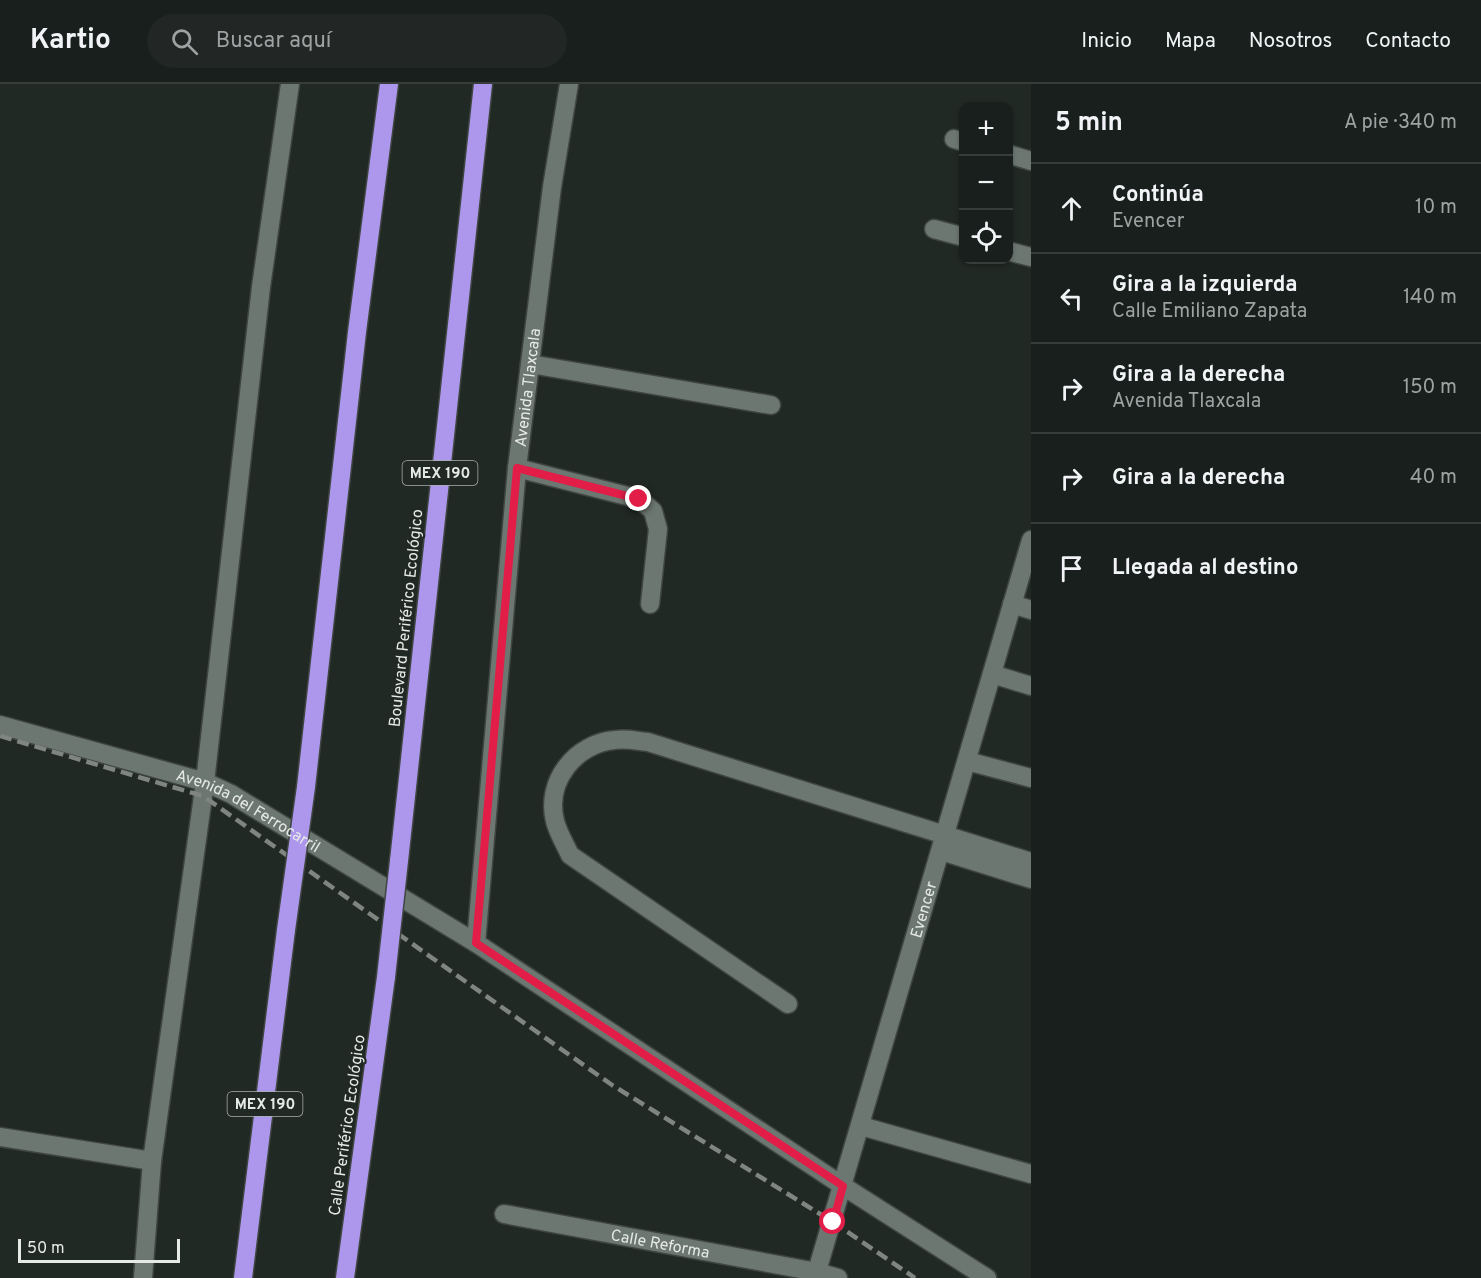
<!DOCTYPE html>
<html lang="es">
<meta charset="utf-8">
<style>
:root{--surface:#191f1c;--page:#222725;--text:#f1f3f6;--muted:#9fa2a3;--line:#373d3b}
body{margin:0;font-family:Overpass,sans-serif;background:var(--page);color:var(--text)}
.controls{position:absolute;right:18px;top:18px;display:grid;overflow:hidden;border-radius:12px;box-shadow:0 2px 4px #0004}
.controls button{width:54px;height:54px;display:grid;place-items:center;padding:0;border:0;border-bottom:2px solid var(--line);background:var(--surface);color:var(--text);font:30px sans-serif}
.scale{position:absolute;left:18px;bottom:15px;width:162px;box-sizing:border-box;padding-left:6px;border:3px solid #e5eae7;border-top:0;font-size:16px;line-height:21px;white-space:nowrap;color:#e5eae7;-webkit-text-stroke:4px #212925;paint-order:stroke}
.stop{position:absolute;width:18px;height:18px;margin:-14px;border:4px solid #e11d48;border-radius:50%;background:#fff}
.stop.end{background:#e11d48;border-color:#fff;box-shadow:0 2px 6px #0008}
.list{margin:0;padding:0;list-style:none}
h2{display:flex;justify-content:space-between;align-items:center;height:78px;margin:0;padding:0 24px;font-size:26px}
h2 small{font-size:20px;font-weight:400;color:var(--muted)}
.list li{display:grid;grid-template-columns:39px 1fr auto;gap:18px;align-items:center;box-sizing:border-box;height:90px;padding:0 24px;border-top:2px solid var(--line)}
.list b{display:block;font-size:22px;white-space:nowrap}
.list p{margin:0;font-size:20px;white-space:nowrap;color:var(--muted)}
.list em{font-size:20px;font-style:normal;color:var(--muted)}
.icon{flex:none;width:33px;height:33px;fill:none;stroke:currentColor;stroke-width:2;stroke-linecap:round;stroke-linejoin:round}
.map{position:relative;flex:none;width:1031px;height:1194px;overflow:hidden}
header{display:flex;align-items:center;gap:36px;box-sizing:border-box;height:84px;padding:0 30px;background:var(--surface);border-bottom:2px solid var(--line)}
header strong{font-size:28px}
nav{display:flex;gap:33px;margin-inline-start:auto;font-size:21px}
.search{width:420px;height:54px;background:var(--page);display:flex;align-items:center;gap:15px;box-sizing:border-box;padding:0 21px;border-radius:33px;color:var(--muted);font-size:22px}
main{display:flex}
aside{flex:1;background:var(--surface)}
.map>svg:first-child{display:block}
</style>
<header>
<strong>Kartio</strong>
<div class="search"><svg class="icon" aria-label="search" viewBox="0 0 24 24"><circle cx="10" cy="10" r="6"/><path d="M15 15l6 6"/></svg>Buscar aquí</div>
<nav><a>Inicio</a><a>Mapa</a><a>Nosotros</a><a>Contacto</a></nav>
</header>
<main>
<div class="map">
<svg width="1031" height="1194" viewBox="0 0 1031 1194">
<rect width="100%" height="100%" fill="#212925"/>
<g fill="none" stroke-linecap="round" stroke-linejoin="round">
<defs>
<g id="minor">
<path d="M 954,55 L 964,58"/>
<path d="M 1008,70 L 1031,77"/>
<path d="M 934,145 L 964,153"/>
<path d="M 1008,167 L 1031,173"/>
<path d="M 530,280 L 771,321"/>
<path d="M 517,384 L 639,415 L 653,427 L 658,445 L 650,520"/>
<path d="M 1012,520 L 1031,526"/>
<path d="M 992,590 L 1031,602"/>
<path id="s1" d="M 0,641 L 205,698 L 231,710 L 476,859 L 843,1102 L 987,1194"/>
<path d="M 967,677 L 1031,694"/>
<path d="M 941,767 L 1031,795"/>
<path id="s2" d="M 476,859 L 517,384 L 552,103 L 569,0"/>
<path d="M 788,920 L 570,771 C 565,760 558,749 555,737 C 545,697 576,659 615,656 C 626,654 637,657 648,658 L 1031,778"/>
<path d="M 861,1042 L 1031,1090"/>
<path d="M 0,1053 L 152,1077"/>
<path id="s3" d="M 504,1130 L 817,1188 L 838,1194"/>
<path d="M 143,1194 L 152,1077 L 205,698 L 261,203 L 290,0"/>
<path id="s4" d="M 815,1194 L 1031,456"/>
</g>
<path id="highway" d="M 306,703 L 357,248 L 389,0
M 399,777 L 483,0
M 243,1194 L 286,846
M 345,1194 L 386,893"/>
</defs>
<!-- minor casing -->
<use href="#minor" stroke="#3f4642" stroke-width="21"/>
<!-- highway casing -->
<use href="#highway" stroke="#3f4642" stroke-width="21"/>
<!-- minor -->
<use href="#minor" stroke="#6d7772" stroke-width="18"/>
<!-- highway -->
<use href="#highway" stroke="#ad97ec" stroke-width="18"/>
<!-- rail -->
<path stroke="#7f8682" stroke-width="4.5" stroke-dasharray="12 6" stroke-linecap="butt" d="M 0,652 L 203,712 L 612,1001 L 833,1138 L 915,1194"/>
<defs>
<path id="highway-bridge" d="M 286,846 L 306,703
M 386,893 L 399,777"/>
</defs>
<!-- highway-bridge casing -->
<use href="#highway-bridge" stroke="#3f4642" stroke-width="21" stroke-linecap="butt"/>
<!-- highway-bridge -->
<use href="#highway-bridge" stroke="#ad97ec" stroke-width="18"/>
</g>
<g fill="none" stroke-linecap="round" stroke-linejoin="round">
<!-- route -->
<path stroke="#e11d48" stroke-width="8" d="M 639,415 L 517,384 L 476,859 L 843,1102 L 833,1138"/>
</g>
<g text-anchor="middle" stroke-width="4.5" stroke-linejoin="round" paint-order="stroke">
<!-- shield labels -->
<g fill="#212925" stroke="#aab0ad" stroke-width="1.5">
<rect x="402.5" y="377" width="75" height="24" rx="4.5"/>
<rect x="227.5" y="1008" width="75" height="24" rx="4.5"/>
</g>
<g font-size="15" font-weight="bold" fill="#e5eae7">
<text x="440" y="394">MEX 190</text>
<text x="265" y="1025">MEX 190</text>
</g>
<!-- street labels -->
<g font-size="16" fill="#e5eae7" stroke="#212925">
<text dy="6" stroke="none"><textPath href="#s2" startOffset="558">Avenida Tlaxcala</textPath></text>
<text transform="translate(405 534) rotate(-84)" y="6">Boulevard Periférico Ecológico</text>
<text dy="6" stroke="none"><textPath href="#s1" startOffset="264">Avenida del Ferrocarril</textPath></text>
<text dy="6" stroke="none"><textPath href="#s4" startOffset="384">Evencer</textPath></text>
<text transform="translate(346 1041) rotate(-82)" y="6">Calle Periférico Ecológico</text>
<text dy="6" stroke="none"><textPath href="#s3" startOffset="159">Calle Reforma</textPath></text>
</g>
</g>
</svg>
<div class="controls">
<button>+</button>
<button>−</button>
<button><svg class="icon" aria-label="locate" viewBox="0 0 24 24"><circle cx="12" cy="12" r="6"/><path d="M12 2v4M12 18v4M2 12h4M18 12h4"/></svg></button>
</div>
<div class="scale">50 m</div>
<div class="stop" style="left:833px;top:1138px"></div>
<div class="stop end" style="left:639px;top:415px"></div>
</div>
<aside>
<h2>5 min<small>A pie · 340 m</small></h2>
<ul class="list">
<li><svg class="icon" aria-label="ahead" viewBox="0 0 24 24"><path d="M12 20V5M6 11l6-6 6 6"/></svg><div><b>Continúa</b><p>Evencer</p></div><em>10 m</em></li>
<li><svg class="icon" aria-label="left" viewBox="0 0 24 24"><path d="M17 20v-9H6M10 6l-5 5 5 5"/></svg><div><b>Gira a la izquierda</b><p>Calle Emiliano Zapata</p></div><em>140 m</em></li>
<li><svg class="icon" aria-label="right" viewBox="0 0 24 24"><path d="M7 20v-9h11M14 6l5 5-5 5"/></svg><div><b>Gira a la derecha</b><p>Avenida Tlaxcala</p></div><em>150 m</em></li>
<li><svg class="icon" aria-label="right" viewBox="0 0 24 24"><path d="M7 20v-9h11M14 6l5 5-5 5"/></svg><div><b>Gira a la derecha</b></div><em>40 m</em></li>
<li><svg class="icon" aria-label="arrive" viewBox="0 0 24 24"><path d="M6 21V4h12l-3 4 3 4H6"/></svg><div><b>Llegada al destino</b></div></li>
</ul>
</aside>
</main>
